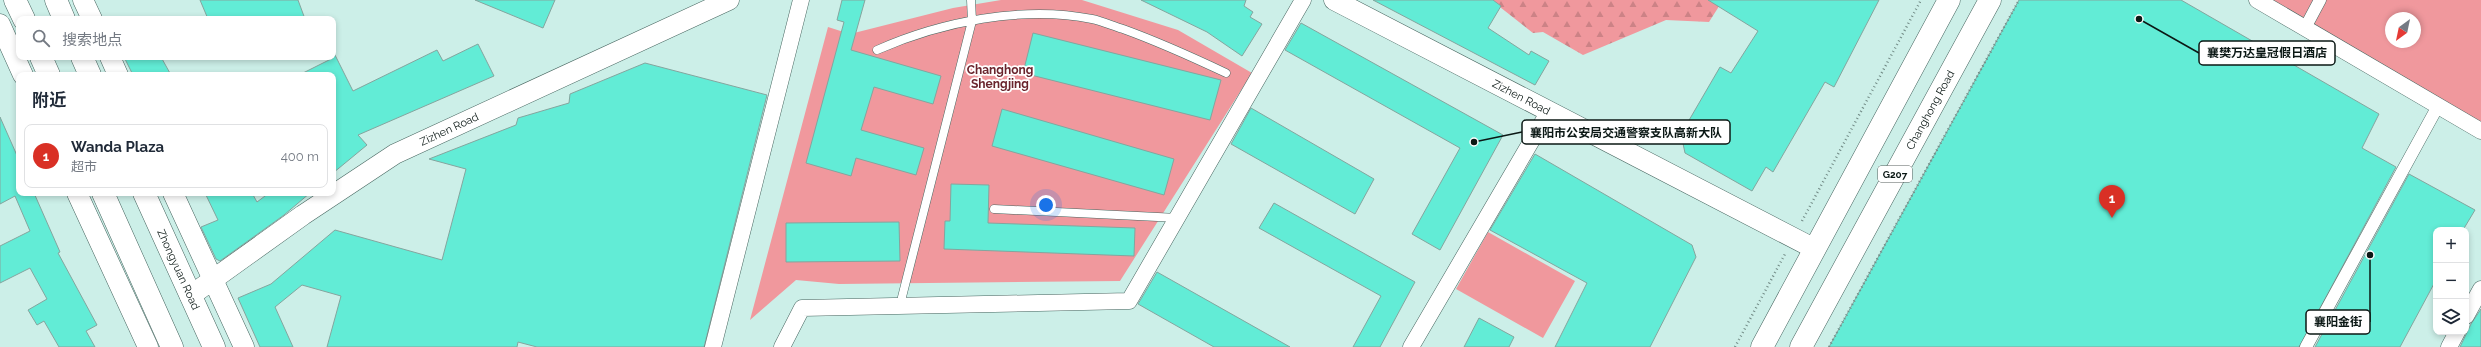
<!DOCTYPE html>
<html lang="zh">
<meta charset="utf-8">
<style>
:root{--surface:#fff;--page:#f2f2f3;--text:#1f2937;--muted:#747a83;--line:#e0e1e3;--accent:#d93025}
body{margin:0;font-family:Raleway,"Noto Sans SC",sans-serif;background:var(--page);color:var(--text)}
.controls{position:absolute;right:12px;bottom:12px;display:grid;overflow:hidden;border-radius:8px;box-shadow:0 2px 6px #0003}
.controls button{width:36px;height:36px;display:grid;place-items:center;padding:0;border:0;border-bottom:1px solid var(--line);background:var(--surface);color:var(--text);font:20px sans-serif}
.compass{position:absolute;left:2385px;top:12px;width:36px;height:36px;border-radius:50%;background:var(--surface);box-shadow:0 2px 6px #0003;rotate:213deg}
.you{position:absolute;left:1046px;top:205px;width:14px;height:14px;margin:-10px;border:3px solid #fff;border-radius:50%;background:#1a73e8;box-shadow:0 0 0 6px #1a73e833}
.badge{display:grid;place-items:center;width:26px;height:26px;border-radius:50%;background:var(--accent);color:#fff;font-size:13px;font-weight:700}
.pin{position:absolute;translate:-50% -33px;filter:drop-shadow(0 1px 2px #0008)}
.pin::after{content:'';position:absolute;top:21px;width:14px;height:12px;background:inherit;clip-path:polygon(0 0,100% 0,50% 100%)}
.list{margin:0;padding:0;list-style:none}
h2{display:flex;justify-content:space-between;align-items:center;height:52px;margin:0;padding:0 16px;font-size:17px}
h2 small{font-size:13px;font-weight:400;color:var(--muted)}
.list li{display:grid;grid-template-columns:26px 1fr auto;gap:12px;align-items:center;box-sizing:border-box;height:64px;margin:0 8px 8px;padding:0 8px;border:1px solid var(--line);border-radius:8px}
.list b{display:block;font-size:15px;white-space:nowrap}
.list p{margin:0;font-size:13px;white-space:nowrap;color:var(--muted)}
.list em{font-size:13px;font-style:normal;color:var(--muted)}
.icon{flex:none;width:22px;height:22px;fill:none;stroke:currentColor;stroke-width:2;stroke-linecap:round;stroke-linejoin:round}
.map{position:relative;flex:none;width:2481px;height:347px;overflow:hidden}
.search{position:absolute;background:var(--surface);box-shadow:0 2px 6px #0003;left:16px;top:16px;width:320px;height:44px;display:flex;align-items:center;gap:10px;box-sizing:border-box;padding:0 14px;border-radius:8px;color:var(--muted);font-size:15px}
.panel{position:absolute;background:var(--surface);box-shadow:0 2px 6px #0003;left:16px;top:72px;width:320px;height:124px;border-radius:8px}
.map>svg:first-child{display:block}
</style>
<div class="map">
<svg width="2481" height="347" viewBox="0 0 2481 347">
<defs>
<pattern id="forest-firs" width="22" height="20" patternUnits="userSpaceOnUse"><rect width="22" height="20" fill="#f0989d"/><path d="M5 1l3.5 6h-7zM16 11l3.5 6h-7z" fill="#cc8286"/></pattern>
</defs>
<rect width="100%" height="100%" fill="#ccefe8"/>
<!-- forest -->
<path fill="url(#forest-firs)" d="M 1491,0 L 1723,0 L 1709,22 L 1666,20 L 1583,55 L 1543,32 L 1533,33 Z"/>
<!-- park -->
<path fill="#f0989d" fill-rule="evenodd" d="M 1001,0 L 1082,0 L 1178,30 L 1252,73 L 1120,281 L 839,284 L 796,280 L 750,320 L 828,27 L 850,34 L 953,8 Z
M 2257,0 L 2481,0 L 2481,131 ZM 2391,18 L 2415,18 L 2415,42 L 2391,42 Z
M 1488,232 L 1575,281 L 1543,338 L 1456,289 Z"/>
<!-- building -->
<path fill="#62ecd6" stroke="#84a59e" d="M 200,0 L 298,0 L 305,19 L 208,19 Z
M 475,0 L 555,0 L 543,28 Z
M 842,0 L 865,0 L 851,50 L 941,76 L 933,104 L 874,87 L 861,130 L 924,148 L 916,175 L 856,158 L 851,176 L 806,163 L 844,22 L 837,20 Z
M 1141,0 L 1246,0 L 1244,6 L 1253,12 L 1250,17 L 1262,24 L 1242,56 L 1207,32 Z
M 1373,0 L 1493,0 L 1501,6 L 1488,28 L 1529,55 L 1531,51 L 1549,61 L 1535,85 Z
M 1708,0 L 1879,0 L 1834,87 L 1825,82 L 1773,172 L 1766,167 L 1752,191 L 1685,153 L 1681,134 L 1720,67 L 1731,73 L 1758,31 Z
M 2019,0 L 2181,0 L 2379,114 L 2362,148 L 2396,167 L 2299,347 L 1829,347 Z
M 1301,23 L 1503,135 L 1440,250 L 1412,234 L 1460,148 L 1285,50 Z
M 1033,33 L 1221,80 L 1210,120 L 1023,73 Z
M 478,44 L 494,76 L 358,135 L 367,145 L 333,173 L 333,75 L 299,75 L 333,58 L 333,51 L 353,91 L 437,50 L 443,61 Z
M 124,57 L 161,57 L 171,75 L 133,75 Z
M 645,63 L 767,95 L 704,347 L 537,347 L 518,342 L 517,347 L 327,347 L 341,296 L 302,285 L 275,307 L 293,347 L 260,347 L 238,298 L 271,284 L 335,230 L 442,260 L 466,169 L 429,159 L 516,125 L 518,118 L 569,103 L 570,94 Z
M 1251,108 L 1374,179 L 1355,214 L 1231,144 Z
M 1002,109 L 1174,159 L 1164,195 L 992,146 Z
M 0,117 L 19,160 L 19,193 L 34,193 L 60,252 L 58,253 L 97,325 L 86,331 L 95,347 L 59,347 L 44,321 L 37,325 L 28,310 L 47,299 L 30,268 L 0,283 L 0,246 L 30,231 L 15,196 L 0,204 Z
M 1535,154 L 1692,245 L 1696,257 L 1650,347 L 1555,347 L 1587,283 L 1490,230 Z
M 2409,174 L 2475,210 L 2463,230 L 2436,230 L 2436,280 L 2400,347 L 2315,347 Z
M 951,184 L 989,185 L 988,223 L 1135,228 L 1134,256 L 944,249 L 945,221 L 950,221 Z
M 205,193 L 252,193 L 257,202 L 269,193 L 310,193 L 284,215 L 220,261 L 216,259 L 201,227 L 218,220 Z
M 1274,203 L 1415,282 L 1380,347 L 1353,347 L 1381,296 L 1259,228 Z
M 899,222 L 900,261 L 786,262 L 786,223 Z
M 1157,272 L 1290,347 L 1214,347 L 1138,304 Z
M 2481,309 L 2481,347 L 2460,347 L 2471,324 Z
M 1479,318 L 1514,337 L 1509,347 L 1464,347 Z"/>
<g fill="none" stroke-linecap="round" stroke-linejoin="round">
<defs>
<path id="service" d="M 877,50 C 940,22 1023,5 1092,19 C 1102,21 1113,26 1123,29 C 1159,42 1192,57 1226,73
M 994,209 L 1178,218
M 902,297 L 972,21 L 971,0"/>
<path id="pedestrian" d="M 2305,28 L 2320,0
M 2306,347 L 2438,106"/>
<path id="minor" d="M 2257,0 L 2481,131
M 2466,316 L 2481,289
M 713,347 L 801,0
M 782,347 L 802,308 L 1129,301 L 1303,0
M 1411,347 L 1549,111
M 2449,347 L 2457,332"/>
<g id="tertiary">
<path d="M 83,0 L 92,19"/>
<path id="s1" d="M 1334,0 L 1815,249"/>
<path d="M 0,24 L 23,75"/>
<path d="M 110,57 L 118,75"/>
<path d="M 77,193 L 148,347"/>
<path d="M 173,193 L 244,347"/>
<path id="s2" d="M 190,296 L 303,215 L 395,154 L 729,0"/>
</g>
<g id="secondary">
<path d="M 15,0 L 24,19"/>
<path d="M 56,0 L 64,19"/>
<path d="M 41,57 L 49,75"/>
<path d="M 82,57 L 90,75"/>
<path d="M 103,193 L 172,347"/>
<path id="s3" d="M 144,193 L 214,347"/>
</g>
<g id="trunk">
<path d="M 1762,347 L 1949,0"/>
<path id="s4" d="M 1801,347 L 1990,0"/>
</g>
</defs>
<!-- service casing -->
<use href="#service" stroke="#46655f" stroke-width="9"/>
<!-- pedestrian casing -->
<use href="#pedestrian" stroke="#46655f" stroke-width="13"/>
<!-- minor casing -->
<use href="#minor" stroke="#46655f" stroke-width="17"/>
<!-- tertiary casing -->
<use href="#tertiary" stroke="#46655f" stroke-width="21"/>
<!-- secondary casing -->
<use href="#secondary" stroke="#46655f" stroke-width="23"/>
<!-- trunk casing -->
<use href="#trunk" stroke="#46655f" stroke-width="23"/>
<!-- path -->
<path stroke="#728b86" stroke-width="2.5" stroke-dasharray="1 3" stroke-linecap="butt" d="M 1802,221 L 1921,0
M 1735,347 L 1785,254
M 1829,347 L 2019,0"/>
<!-- service -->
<use href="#service" stroke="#fff" stroke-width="8"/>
<!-- pedestrian -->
<use href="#pedestrian" stroke="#fff" stroke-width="12"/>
<!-- minor -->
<use href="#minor" stroke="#fff" stroke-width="16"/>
<!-- tertiary -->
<use href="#tertiary" stroke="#fff" stroke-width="20"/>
<!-- secondary -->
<use href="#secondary" stroke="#fff" stroke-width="22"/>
<!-- trunk -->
<use href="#trunk" stroke="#fff" stroke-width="22"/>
</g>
<g text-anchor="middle" stroke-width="3.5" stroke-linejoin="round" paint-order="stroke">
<!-- shield labels -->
<rect fill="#fff" stroke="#545d5b" stroke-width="1" x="1878" y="166" width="34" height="16" rx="3"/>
<g font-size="10" font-weight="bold" fill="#0b1815">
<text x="1895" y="178">G207</text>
</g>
<!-- street labels -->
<g font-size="11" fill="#0b1815" stroke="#fff">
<text dy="4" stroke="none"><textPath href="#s1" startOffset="211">Zizhen Road</textPath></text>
<text dy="4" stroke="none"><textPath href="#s4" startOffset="270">Changhong Road</textPath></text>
<text dy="4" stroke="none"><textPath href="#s2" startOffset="309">Zizhen Road</textPath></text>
<text dy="4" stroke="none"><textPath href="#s3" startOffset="84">Zhongyuan Road</textPath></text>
</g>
<!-- neighbourhood labels -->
<g font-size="12" font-weight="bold" fill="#6a242d" stroke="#fff">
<text x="1000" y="74">Changhong<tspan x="1000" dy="14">Shengjing</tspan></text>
</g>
</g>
<!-- callouts -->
<path fill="none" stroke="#0b1815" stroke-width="1.5" d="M2139 19L2199 53M1474 142L1522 132M2370 255L2370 322"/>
<g fill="#0b1815" stroke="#fff" stroke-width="1.5">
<circle cx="2139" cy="19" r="4"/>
<circle cx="1474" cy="142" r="4"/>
<circle cx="2370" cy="255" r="4"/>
</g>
<g fill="#fff" stroke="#0b1815" stroke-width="1.5">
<rect x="2199" y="41" width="136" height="24" rx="4"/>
<rect x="1522" y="120" width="208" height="24" rx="4"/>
<rect x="2306" y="310" width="64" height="24" rx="4"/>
</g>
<g font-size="12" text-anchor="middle" font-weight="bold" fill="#0b1815">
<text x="2267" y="57">襄樊万达皇冠假日酒店</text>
<text x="1626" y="137">襄阳市公安局交通警察支队高新大队</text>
<text x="2338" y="326">襄阳金街</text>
</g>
</svg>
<div class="controls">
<button>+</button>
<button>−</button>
<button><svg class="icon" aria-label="layers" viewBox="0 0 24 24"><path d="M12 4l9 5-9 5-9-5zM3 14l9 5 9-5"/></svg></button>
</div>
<svg class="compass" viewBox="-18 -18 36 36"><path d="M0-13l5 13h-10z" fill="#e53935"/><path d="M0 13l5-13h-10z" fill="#747a83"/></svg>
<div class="you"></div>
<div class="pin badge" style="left:2112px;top:218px">1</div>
<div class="search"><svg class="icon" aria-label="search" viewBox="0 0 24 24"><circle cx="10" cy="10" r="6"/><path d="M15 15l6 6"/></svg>搜索地点</div>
<section class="panel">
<h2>附近<small></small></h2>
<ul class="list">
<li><span class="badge">1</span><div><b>Wanda Plaza</b><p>超市</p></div><em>400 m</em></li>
</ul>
</section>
</div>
